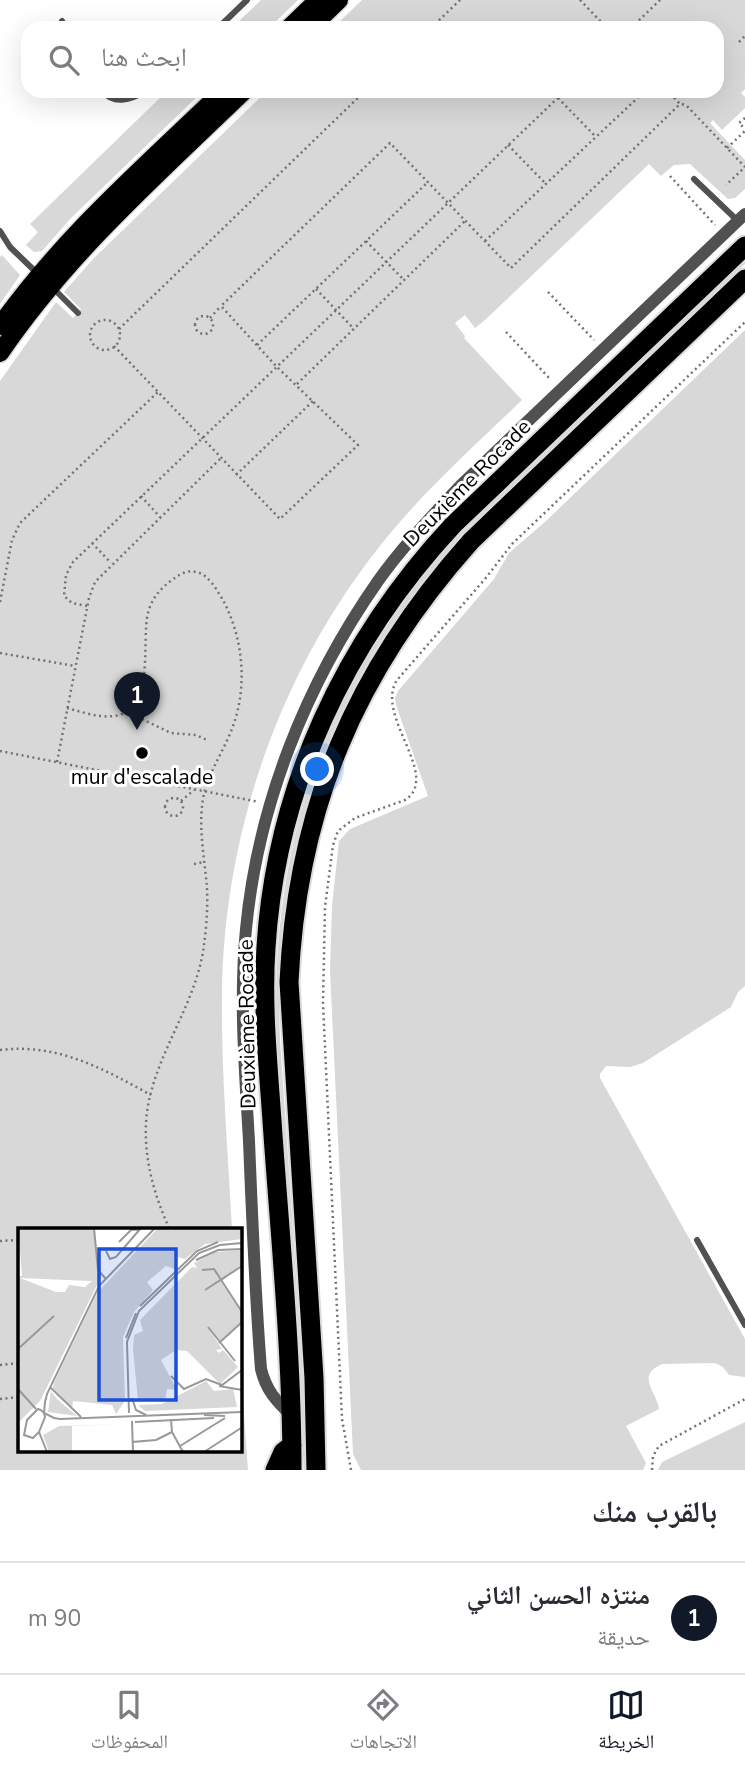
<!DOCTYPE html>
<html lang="ar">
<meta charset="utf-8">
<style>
:root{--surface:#fff;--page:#f2f2f3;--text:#2b2b33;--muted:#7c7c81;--line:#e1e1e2;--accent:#111827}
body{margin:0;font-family:"Nunito Sans","Noto Naskh Arabic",sans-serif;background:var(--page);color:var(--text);direction:rtl}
.you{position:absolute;left:318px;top:770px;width:24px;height:24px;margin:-18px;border:5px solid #fff;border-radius:50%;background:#1a73e8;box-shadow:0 0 0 10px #1a73e833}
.badge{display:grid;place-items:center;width:46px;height:46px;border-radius:50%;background:var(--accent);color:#fff;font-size:23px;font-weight:700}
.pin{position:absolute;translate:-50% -58px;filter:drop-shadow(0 2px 4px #0008)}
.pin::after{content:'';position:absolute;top:37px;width:24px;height:21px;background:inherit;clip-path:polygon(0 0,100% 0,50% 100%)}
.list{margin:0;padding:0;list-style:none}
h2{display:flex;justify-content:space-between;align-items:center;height:91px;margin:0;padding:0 28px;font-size:30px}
h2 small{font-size:23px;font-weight:400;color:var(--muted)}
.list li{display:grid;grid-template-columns:46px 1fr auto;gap:21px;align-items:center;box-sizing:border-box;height:112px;padding:0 28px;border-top:2px solid var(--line)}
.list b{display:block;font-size:26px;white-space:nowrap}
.list p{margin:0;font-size:23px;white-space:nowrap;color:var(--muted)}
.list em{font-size:23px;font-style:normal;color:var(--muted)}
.icon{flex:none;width:38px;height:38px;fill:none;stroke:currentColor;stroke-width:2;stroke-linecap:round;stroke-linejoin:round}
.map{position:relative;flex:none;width:745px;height:1470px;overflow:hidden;direction:ltr}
.search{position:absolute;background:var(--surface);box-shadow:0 7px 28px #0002;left:21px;right:21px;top:21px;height:77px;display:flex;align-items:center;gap:18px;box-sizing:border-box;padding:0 24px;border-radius:21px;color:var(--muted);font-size:26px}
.sheet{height:203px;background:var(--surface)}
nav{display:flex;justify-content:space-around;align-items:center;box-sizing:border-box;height:98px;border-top:2px solid var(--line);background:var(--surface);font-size:19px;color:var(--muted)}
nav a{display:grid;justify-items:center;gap:4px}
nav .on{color:var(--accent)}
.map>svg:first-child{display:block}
</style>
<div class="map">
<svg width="745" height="1470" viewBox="0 0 745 1470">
<rect width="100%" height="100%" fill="#fff"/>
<!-- green -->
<path fill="#d8d8d8" d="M 261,0 L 298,0 L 269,28 L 232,28 Z
M 362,0 L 745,0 L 745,89 L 741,93 L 745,97 L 745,108 L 722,130 L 713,120 L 710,123 L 745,160 L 745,189 L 735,198 L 728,199 L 690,164 L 674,165 L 661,176 L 649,164 L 484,321 L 475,328 L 465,315 L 455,323 L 465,336 L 464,338 L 522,400 C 481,440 437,479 399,523 C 287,652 224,822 222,993 C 221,1072 228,1151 232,1230 L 19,1230 L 19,1451 L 240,1451 L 240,1358 L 248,1470 L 0,1470 L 0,381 L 56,302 L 73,318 L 81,309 L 64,292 L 94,258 L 267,91 L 717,91 L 717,28 L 333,28 Z
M 167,91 L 203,91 L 71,218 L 42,251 L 34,252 L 26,245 L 38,232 L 30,224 Z
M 2,255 L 20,275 L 0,304 L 0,257 Z
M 745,257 L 745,264 L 468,529 C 333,674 272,839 280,1038 L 306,1424 L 307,1470 L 304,1470 L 277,1038 C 270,888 306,741 391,617 C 413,584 439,555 465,526 Z
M 745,330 L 745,986 L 738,992 L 731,1007 L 643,1063 L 630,1067 L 606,1066 L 600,1074 L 600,1078 L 745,1339 L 745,1377 L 729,1375 L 723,1367 L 715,1363 L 662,1364 C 635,1376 657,1392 659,1409 L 626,1426 L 646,1463 L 643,1470 L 361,1470 L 353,1454 L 330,971 L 332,906 L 339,841 L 350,829 L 428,796 L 396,705 L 395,698 L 398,691 L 494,579 L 509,553 L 546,521 Z
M 745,1422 L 745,1470 L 658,1470 L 662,1462 Z"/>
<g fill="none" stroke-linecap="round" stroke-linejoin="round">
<defs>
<path id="primary" d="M 289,28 L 318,0
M 310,28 L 339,0
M 0,326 C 63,237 145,166 223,91
M 0,353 C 68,253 158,174 244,91"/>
<path id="trunk" d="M 275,1470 L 283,1452 L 292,1445
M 292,1470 C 292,1354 280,1237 272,1121 C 268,1063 262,1005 266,947 C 276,787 345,641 453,525 L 745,246
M 316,1470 L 314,1378 L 289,982 C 297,808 355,671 471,541 L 745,279"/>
</defs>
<!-- primary casing -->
<use href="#primary" stroke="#dbdbdb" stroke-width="21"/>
<!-- trunk casing -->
<use href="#trunk" stroke="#dbdbdb" stroke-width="23"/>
<!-- path -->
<path stroke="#737373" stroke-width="2.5" stroke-dasharray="2 3.5" stroke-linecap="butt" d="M 580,0 L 607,28
M 431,28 L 460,0
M 631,28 L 660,0
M 739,42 L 745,36
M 558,98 L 596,137
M 682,104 L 687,106 L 745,167 L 726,185
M 745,118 L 739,123 L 745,129
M 508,145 L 545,183
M 727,148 L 745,131
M 670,176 L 715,225
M 366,241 L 404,280
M 485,241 L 645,91
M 316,289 L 354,329
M 548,292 L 594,340
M195 325a9 9 0 1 1 18 0a9 9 0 1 1-18 0Z
M 210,318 L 221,306
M90 335a15 15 0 1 1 30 0a15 15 0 1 1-30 0Z
M 119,329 L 365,91
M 506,332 L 551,380
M 257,345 L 427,183
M 114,346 L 280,519 L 358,445 L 276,366 L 221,306 L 390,143 L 511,268 L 680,104 L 668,91
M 297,384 L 465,221
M 236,475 L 314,400
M 141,496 L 160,517
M 92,543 L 111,563
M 0,602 L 12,540 L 20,523 L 158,392
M 87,606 L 72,603 L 64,596 L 66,575 L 73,562 L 565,91
M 0,653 L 75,666
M 67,708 C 82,712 99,718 114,716 C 156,711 141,641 148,613 C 151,601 158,591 168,583 C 176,577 185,569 196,572 C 209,574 218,592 224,602 C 245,643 248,694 229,736 C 220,757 207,776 203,799 C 198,829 205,860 207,889 C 208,910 206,932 203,952 C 193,1009 155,1055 147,1112 C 142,1153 153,1193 170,1230
M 127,712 L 171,733 L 196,735 L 207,740
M 0,751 L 259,802
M 57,762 L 89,598 L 95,582 L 220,459
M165 807a9 9 0 1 1 18 0a9 9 0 1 1-18 0Z
M 181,801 L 194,790
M 194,864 L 204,862
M 0,1050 C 57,1043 102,1068 151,1095
M 0,1241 L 19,1240
M 0,1365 L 19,1363
M 0,1399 L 19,1397
M 351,1470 L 342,1419 L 323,1003 L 325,907 L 333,845 L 338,831 L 355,818 L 405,800 C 442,776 374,716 397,680 L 485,579 L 512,544 L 745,322
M 652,1470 L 653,1456 L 659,1446 L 745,1399"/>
<!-- service -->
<path stroke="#515151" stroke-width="6" d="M 62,21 L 66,28
M 218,28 L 247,0
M 102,91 C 115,106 131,99 147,91
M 694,179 L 738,221
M 0,231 L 10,247 L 38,274
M 51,286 L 78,313
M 697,1240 L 745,1325"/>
<!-- minor -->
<path stroke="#515151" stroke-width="12" d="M 291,1415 C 276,1401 266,1390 261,1369 C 255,1293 252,1217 249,1141 C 245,1071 239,1000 246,929 C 258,804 306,684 378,581 C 402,547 432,516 461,485 L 745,214"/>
<!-- primary -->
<use href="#primary" stroke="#000" stroke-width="18"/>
<!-- trunk -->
<use href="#trunk" stroke="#000" stroke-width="19"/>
</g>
<!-- markers -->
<circle fill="#000" stroke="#fff" stroke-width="2.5" cx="142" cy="753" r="7"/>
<g text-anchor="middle" stroke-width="6" stroke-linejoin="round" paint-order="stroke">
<!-- street labels -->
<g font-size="21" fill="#000" stroke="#fff">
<text transform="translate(467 483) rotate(-45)" y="7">Deuxième Rocade</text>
<text transform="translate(247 1024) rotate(-91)" y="7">Deuxième Rocade</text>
</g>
<!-- poi labels -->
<g font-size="21" fill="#000" stroke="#fff">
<text x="142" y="784">mur d'escalade</text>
</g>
</g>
<!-- overview -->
<g transform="translate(18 1228)">
<rect width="224" height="224" fill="#fff"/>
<path d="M 0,0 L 76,0 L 83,49 L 22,173 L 0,195 L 0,48 L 4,48 ZM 2,50 L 73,53 L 74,53 L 67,59 L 51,57 L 47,64 L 38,64 ZM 140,0 L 224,0 L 224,11 L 187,16 L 167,31 L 159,29 L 157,41 L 148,38 L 129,54 L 135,62 L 116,84 L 105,109 L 107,173 L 98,186 L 94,177 L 55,173 L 54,180 L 35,160 L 36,155 L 79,65 ZM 224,22 L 224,37 L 203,54 L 224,85 L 224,93 L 201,114 L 188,97 L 204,121 L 198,122 L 201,125 L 205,122 L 220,139 L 202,156 L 169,123 L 158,122 L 143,132 L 159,162 L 149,161 L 147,172 L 120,173 L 115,121 L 116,107 L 125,103 L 122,92 L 174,39 L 179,40 L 176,35 L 197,24 ZM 188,153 L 196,163 L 215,161 L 219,179 L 127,183 L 120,177 L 144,176 ZM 33,163 L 39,171 L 59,188 L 30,184 ZM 106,196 L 54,198 L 54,224 L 31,224 L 25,207 L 41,198 Z" fill="#d8d8d8" fill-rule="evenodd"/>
<path fill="none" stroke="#999" stroke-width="2" d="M 76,0 L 80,42 L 88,51M 137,0 L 81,58 L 29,166 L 27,174 L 26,185 L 27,189 L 21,204 L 15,210 L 6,207 L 9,192 L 20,181 L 23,182 L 26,185 L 36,190 L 42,191 L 224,184M 101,14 L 113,2 L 122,1M 88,23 L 92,31 L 98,29 L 123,0M 178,32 L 200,22 L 224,21M 184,42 L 196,41 L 224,84M 187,62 L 224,38M 122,78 L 179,23 L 200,14M 190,99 L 217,133M 108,110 L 118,85M 201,115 L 224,94M 0,121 L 36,88M 153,148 L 166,161 L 188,151 L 204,157 L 224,142M 201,158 L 224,162M 33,160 L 63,189M 0,161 L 18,181M 114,170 L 118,182 L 128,187M 111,185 L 109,114 L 121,83 L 181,25 L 202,17 L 224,15M 186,187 L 207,188M 153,191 L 154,204 L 165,224M 114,193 L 115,224M 117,194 L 196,190M 21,204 L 29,224M 114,214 L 138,212 L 154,204M 162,218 L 207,190M 186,224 L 223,200"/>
<path fill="#1d4ed8" fill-opacity="0.15" stroke="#1d4ed8" stroke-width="3.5" d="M 81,21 L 158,21 L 158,172 L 81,172 Z"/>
<rect width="224" height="224" fill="none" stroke="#000" stroke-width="3.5"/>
</g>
</svg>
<div class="you"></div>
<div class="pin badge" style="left:137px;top:730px">1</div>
<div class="search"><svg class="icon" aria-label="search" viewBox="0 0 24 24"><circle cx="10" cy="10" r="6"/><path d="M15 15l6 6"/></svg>ابحث هنا</div>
</div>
<section class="sheet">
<h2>بالقرب منك<small></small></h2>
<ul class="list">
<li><span class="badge">1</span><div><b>منتزه الحسن الثاني</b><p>حديقة</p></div><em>90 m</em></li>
</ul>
</section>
<nav>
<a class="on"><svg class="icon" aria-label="map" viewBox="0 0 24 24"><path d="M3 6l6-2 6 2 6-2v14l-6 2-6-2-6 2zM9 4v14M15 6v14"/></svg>الخريطة</a>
<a><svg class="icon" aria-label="directions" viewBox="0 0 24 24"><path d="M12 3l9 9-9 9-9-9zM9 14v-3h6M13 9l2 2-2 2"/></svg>الاتجاهات</a>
<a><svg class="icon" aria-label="saved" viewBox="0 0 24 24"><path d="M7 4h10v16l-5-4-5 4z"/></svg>المحفوظات</a>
</nav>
